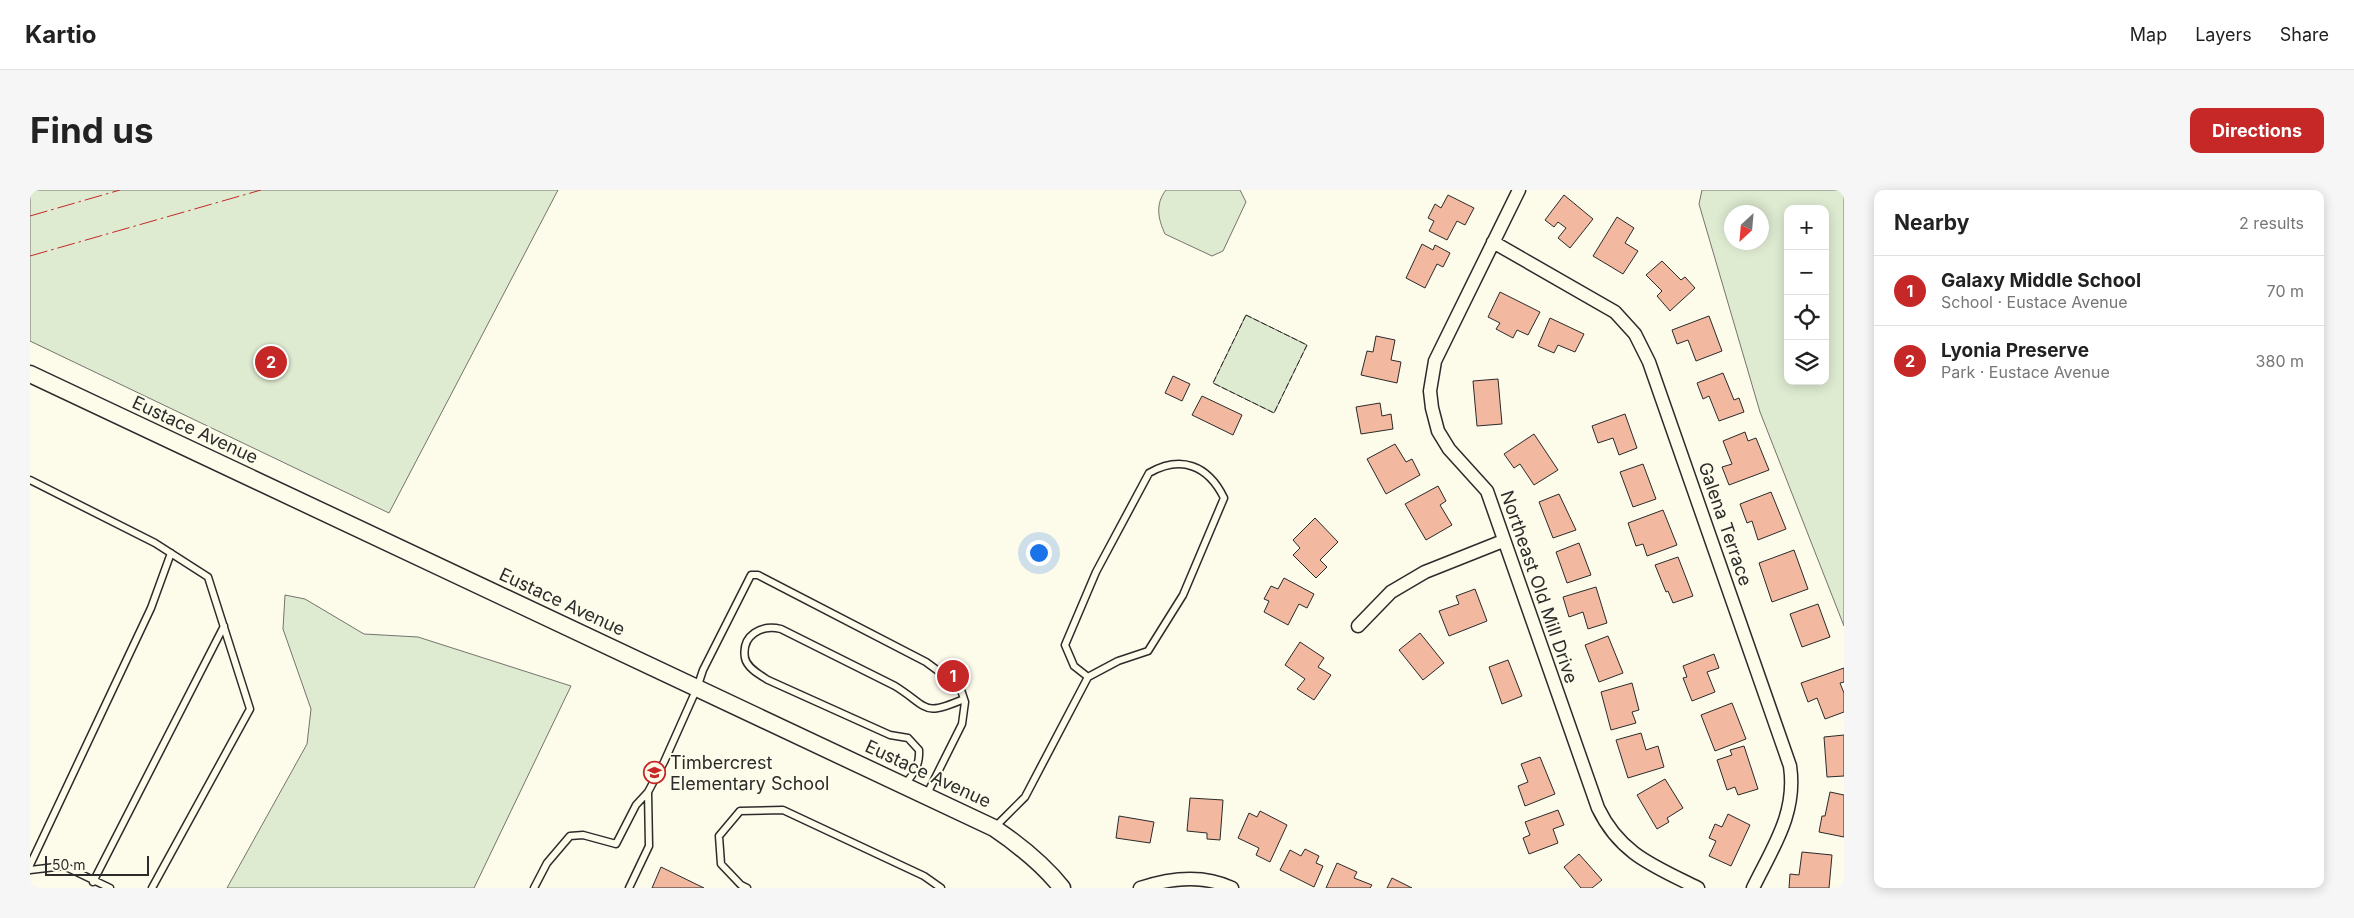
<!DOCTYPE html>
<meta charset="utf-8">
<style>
:root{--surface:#fff;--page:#f6f6f6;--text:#222;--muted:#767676;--line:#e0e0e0;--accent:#c62828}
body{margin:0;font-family:Inter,sans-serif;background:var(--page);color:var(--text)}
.controls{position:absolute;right:15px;top:15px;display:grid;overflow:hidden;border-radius:10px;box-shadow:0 2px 12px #0003}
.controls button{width:45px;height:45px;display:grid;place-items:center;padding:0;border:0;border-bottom:1px solid var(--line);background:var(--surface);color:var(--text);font:25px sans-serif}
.compass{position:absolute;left:1694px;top:15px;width:45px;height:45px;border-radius:50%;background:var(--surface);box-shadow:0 2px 12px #0003;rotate:206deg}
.scale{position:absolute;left:15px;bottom:12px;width:104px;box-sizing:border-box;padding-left:5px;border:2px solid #2b2b2b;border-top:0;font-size:14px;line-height:18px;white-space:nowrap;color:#2b2b2b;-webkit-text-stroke:4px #fdfbea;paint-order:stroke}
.you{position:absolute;left:1008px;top:362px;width:18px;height:18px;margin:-12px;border:4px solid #fff;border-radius:50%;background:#1a73e8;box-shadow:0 0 0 8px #1a73e833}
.badge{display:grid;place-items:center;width:32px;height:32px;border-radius:50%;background:var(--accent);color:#fff;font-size:16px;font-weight:700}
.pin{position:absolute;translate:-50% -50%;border:2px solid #fff;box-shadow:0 1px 5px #0006}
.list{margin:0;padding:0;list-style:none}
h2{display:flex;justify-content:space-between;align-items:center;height:65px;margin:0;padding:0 20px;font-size:21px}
h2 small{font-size:16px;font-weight:400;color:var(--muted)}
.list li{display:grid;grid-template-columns:32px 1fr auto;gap:15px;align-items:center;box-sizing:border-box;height:70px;padding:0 20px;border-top:1px solid var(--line)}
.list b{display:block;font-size:19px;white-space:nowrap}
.list p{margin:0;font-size:16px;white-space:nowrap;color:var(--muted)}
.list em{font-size:16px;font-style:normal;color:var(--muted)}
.icon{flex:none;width:28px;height:28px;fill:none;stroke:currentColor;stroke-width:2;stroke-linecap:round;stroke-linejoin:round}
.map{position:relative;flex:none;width:1814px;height:698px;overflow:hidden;border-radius:10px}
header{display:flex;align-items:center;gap:30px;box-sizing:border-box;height:70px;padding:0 25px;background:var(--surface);border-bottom:1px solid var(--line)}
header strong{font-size:24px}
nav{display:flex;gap:28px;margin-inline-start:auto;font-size:18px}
.intro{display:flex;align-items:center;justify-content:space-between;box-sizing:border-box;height:120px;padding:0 30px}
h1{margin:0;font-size:35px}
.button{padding:12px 22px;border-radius:10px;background:var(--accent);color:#fff;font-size:18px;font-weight:700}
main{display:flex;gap:30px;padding:0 30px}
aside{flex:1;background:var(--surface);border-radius:10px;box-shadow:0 2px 12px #0003}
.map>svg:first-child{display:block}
</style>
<header>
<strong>Kartio</strong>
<nav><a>Map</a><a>Layers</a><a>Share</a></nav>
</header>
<div class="intro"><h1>Find us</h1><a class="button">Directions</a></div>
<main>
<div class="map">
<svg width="1814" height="698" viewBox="0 0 1814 698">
<rect width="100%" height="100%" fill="#fdfbea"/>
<!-- green -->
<path fill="#deebd1" stroke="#74746e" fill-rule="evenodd" d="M 0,0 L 528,0 L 359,323 L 0,151 Z
M 1136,0 L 1210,0 L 1216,12 L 1193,61 L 1182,66 L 1135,44 C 1128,29 1125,14 1136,0 Z
M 1672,0 L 1814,0 L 1814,436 L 1730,222 L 1669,14 ZM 1758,19 L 1795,19 L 1795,191 L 1758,191 ZM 1702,22 L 1732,22 L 1732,52 L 1702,52 Z
M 1216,125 L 1277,155 L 1244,223 L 1183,193 Z
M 255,405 L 275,409 L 334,444 L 388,447 L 541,496 L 444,698 L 197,698 L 277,554 L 281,519 L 253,439 Z"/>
<!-- building -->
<path fill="#f2b8a0" stroke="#2b2b2b" d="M 1418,5 L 1444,18 L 1435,35 L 1427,31 L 1417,50 L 1399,41 L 1404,31 L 1398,28 L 1405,14 L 1411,18 Z
M 1534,5 L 1563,29 L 1540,58 L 1528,48 L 1536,38 L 1528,32 L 1524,37 L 1515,30 Z
M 1587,27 L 1604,38 L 1595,53 L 1608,61 L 1593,84 L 1563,66 Z
M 1392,54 L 1403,60 L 1405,55 L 1420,63 L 1413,77 L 1407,74 L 1395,98 L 1376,88 Z
M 1632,71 L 1651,90 L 1655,87 L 1665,98 L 1640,121 L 1627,106 L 1632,101 L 1616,85 Z
M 1470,102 L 1510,122 L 1498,145 L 1487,140 L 1483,148 L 1466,139 L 1470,133 L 1458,127 Z
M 1679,126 L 1692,161 L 1666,171 L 1658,150 L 1647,154 L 1642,140 Z
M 1520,128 L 1554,144 L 1545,162 L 1528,155 L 1524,163 L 1508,156 Z
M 1346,146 L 1365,150 L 1361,170 L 1371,172 L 1367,193 L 1331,185 L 1337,161 L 1343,162 Z
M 1693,183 L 1704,210 L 1709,208 L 1714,222 L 1689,231 L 1679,206 L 1673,209 L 1667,193 Z
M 1143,186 L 1160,194 L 1152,211 L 1135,203 Z
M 1468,189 L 1472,234 L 1447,236 L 1443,191 Z
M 1172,206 L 1212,225 L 1203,245 L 1162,225 Z
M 1350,213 L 1352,226 L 1361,224 L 1363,239 L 1331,244 L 1326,217 Z
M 1595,224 L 1607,258 L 1589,265 L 1583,248 L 1568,253 L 1562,236 Z
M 1715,242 L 1718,251 L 1726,248 L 1739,280 L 1699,295 L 1692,277 L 1702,274 L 1693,251 Z
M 1504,244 L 1528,280 L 1504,295 L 1490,274 L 1484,278 L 1474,264 Z
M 1365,254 L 1376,272 L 1382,269 L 1390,285 L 1356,304 L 1337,269 Z
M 1613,274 L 1626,309 L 1603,317 L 1590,282 Z
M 1408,296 L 1416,311 L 1410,315 L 1422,335 L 1396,350 L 1375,314 Z
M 1741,302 L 1756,339 L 1728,350 L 1722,331 L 1717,333 L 1710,314 Z
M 1529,304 L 1546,340 L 1523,348 L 1509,312 Z
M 1633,320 L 1647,355 L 1617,366 L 1613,354 L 1606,356 L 1598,333 Z
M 1285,328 L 1308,352 L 1290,370 L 1297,377 L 1286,388 L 1263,365 L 1270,358 L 1263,350 Z
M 1549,353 L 1561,385 L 1537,393 L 1526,362 Z
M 1764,360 L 1778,399 L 1742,412 L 1729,373 Z
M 1648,367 L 1663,406 L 1643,413 L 1638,401 L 1636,402 L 1625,375 Z
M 1254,388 L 1284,404 L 1277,418 L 1269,414 L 1258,435 L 1234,422 L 1239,411 L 1234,409 L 1241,396 L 1248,399 Z
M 1566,397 L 1577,433 L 1558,439 L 1553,422 L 1539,427 L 1533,407 Z
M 1445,399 L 1457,431 L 1419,446 L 1409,421 L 1429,414 L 1426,406 Z
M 1788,414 L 1800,447 L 1772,457 L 1760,424 Z
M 1390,443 L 1414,473 L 1393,490 L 1369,460 Z
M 1578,446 L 1593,483 L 1569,492 L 1555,455 Z
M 1270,452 L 1294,468 L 1288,477 L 1301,485 L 1284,510 L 1267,499 L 1275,489 L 1255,475 Z
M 1684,464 L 1689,478 L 1677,482 L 1685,502 L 1662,511 L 1653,488 L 1657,487 L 1653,476 Z
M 1478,470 L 1492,506 L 1472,514 L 1459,477 Z
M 1814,478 L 1814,492 L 1810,493 L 1814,503 L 1814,522 L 1795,529 L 1787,508 L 1778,512 L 1771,493 Z
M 1602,493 L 1609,520 L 1602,522 L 1606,533 L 1581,540 L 1571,502 Z
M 1702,513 L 1716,549 L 1685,561 L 1671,525 Z
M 1611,543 L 1616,560 L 1628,556 L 1634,577 L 1598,588 L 1586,550 Z
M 1814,545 L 1814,586 L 1797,587 L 1794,547 Z
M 1714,556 L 1728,599 L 1708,605 L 1705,597 L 1697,600 L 1687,570 L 1702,565 L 1700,560 Z
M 1510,567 L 1525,604 L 1495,616 L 1488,596 L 1498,592 L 1491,574 Z
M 1635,589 L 1653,618 L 1637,628 L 1639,632 L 1627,639 L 1607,605 Z
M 1800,602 L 1814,605 L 1814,647 L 1789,642 L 1792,626 L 1795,626 Z
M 1160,608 L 1193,610 L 1190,650 L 1177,649 L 1177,643 L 1157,641 Z
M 1528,620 L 1534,635 L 1523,639 L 1528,653 L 1499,664 L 1493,648 L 1500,645 L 1495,632 Z
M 1230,621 L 1257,635 L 1240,672 L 1226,665 L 1229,658 L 1208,648 L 1219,623 L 1227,627 Z
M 1698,624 L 1720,635 L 1701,676 L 1679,666 L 1686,651 L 1679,648 L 1685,634 L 1692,637 Z
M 1089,626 L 1124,632 L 1120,653 L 1086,648 Z
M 1275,659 L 1289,666 L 1286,673 L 1293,676 L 1284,697 L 1250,680 L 1260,660 L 1271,666 Z
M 1772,662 L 1802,665 L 1799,698 L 1759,698 L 1760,684 L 1769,685 Z
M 1549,664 L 1572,690 L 1562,698 L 1551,698 L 1534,677 Z
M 1307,673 L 1327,682 L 1324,688 L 1342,695 L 1340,698 L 1296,698 Z
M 631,677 L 674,698 L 622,698 Z
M 1362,688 L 1382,698 L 1357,698 Z"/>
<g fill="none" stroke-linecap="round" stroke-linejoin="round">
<defs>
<path id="service" d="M 0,290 L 125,353 L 178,387 L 220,519 L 122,698
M 875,594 C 884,584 890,574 889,560 L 878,548 L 860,545 L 738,490 C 730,485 717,478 715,468 C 711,445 732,434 751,439 L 865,496 C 900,518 892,527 934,509
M 965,637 L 995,607 L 1058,487 L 1088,471 L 1118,461 L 1153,405 L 1194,308 C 1178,275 1151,265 1119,283 L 1066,382 L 1035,455 L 1044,476 L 1058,487
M 0,675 L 121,418 L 141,363
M 0,680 L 34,676 L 80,698
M 63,692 L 194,436
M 504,698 L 517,673 L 540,646 L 553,645 L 586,654 L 606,615 L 618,602 L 634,572 L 667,498 L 673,480 L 721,385 L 728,385 L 896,472 L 930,497 L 935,512 L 932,534 L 897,604
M 599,698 L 619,656 L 618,602
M 717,698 L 711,695 L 691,674 L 689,646 L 710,621 L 753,620 L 894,686 L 911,698"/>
<path id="minor" d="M 1489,0 L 1405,171 L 1400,201 L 1402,218 L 1408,241 L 1419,259 L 1457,301 L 1568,618 C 1590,664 1624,676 1668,698
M 1463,52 L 1585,122 L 1605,144 L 1619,172 L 1760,576 C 1767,623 1743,657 1723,698
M 1328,436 L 1361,402 L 1395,382 L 1473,351
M 1110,698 C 1140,688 1173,684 1202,698"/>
<path id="tertiary" d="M 0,184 L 964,638 C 989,655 1013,674 1032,698"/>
</defs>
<!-- service casing -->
<use href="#service" stroke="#2b2b2b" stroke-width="9"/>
<!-- minor casing -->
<use href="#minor" stroke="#2b2b2b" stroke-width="15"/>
<!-- tertiary casing -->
<use href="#tertiary" stroke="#2b2b2b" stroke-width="19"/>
<!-- service -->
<use href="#service" stroke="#fdfbea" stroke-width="6"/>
<!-- minor -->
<use href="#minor" stroke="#fdfbea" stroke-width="12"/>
<!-- tertiary -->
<use href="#tertiary" stroke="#fdfbea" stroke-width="16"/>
<!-- fence -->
<path stroke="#2b2b2b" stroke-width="1" stroke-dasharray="6 2.5" stroke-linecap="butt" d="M 1216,125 L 1277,155 L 1244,223 L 1183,193 Z"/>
<!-- power -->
<path stroke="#c62828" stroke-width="1" stroke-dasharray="18 4 2.5 4" stroke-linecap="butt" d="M 0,26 L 90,0
M 0,66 L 231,0"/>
</g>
<!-- icons -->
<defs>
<symbol id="school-ring" viewBox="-11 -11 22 22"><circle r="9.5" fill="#fdfbea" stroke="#c62828" stroke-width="1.5"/><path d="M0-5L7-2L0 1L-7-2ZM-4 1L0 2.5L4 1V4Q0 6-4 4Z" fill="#c62828"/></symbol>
</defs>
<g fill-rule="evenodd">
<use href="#school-ring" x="612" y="570" width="25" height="25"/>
</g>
<g text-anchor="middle" stroke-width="4" stroke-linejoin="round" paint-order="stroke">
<!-- street labels -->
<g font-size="18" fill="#2b2b2b" stroke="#fdfbea">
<text transform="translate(165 240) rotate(25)" y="6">Eustace Avenue</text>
<text transform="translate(1695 334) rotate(71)" y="6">Galena Terrace</text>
<text transform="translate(1509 397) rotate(71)" y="6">Northeast Old Mill Drive</text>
<text transform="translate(532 412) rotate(25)" y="6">Eustace Avenue</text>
<text transform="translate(898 584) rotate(25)" y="6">Eustace Avenue</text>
</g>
<!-- poi labels -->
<g font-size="18" fill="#2b2b2b" stroke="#fdfbea" text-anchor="start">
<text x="640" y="579">Timbercrest<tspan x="640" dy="21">Elementary School</tspan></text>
</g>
</g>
</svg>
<div class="controls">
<button>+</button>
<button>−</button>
<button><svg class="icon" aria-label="locate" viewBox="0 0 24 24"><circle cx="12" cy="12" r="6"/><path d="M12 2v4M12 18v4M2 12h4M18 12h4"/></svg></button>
<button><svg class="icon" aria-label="layers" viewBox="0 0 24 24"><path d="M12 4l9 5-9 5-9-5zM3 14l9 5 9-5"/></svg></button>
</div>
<svg class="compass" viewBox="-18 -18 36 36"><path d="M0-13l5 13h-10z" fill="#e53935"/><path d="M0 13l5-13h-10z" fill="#767676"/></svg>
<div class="scale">50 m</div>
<div class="you"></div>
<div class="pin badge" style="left:923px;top:486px">1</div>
<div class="pin badge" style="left:241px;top:172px">2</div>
</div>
<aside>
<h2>Nearby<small>2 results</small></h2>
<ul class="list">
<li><span class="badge">1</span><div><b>Galaxy Middle School</b><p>School · Eustace Avenue</p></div><em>70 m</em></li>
<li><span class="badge">2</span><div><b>Lyonia Preserve</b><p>Park · Eustace Avenue</p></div><em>380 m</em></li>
</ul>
</aside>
</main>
